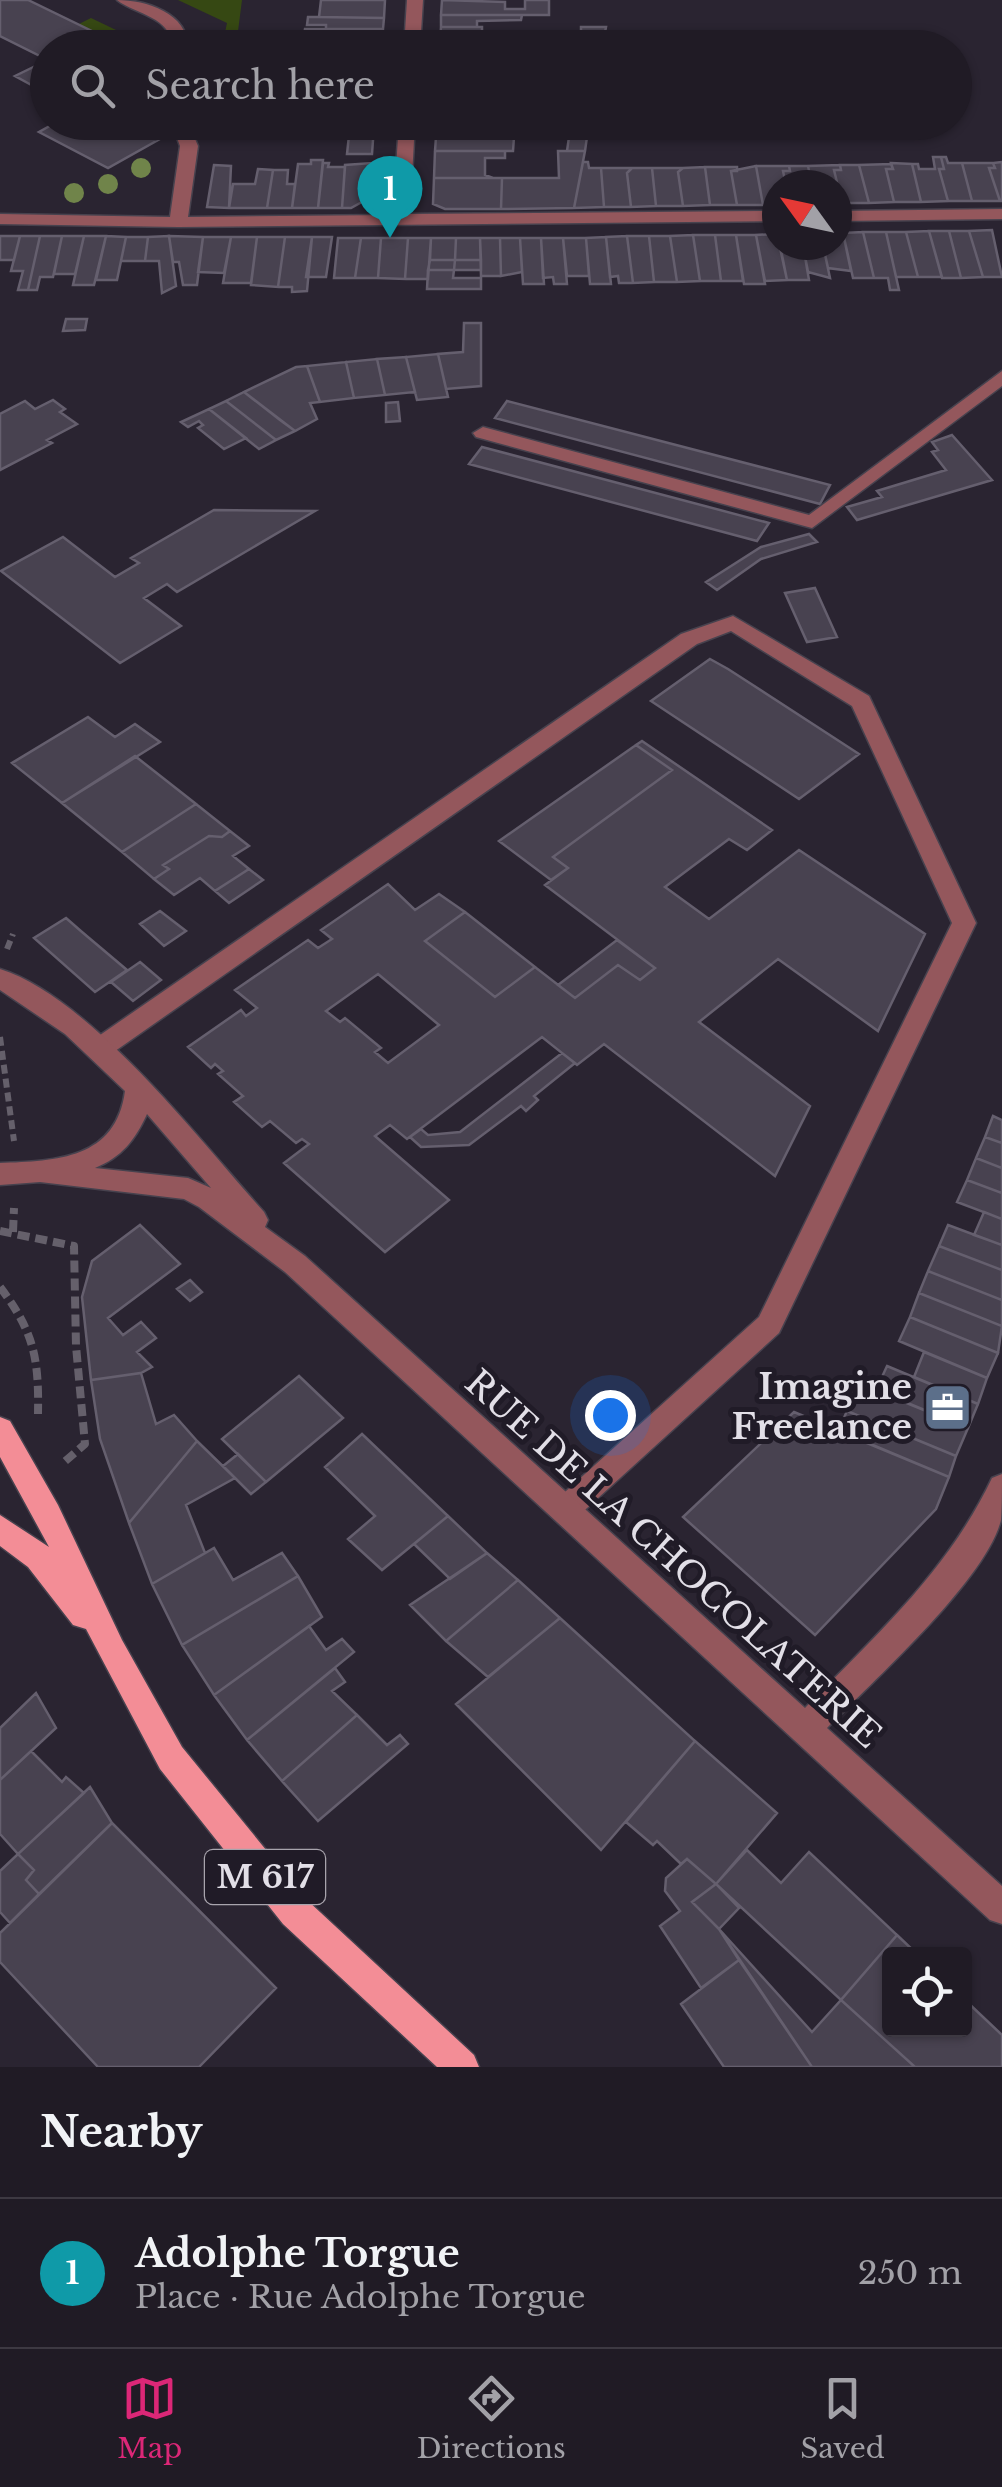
<!DOCTYPE html>
<meta charset="utf-8">
<style>
:root{--surface:#201b25;--page:#2d2832;--text:#f1f3f6;--muted:#a2a1a7;--line:#3d3942;--accent:#db2777}
body{margin:0;font-family:"Libre Baskerville",serif;background:var(--page);color:var(--text)}
.controls{position:absolute;right:30px;bottom:30px;display:grid;overflow:hidden;border-radius:10px;box-shadow:0 2px 8px #0004}
.controls button{width:90px;height:90px;display:grid;place-items:center;padding:0;border:0;border-bottom:2px solid var(--line);background:var(--surface);color:var(--text);font:50px sans-serif}
.compass{position:absolute;left:762px;top:170px;width:90px;height:90px;border-radius:50%;background:var(--surface);box-shadow:0 2px 8px #0004;rotate:303deg}
.you{position:absolute;left:610px;top:1415px;width:35px;height:35px;margin:-25px;border:8px solid #fff;border-radius:50%;background:#1a73e8;box-shadow:0 0 0 15px #1a73e833}
.badge{display:grid;place-items:center;width:65px;height:65px;border-radius:50%;background:var(--accent);color:#fff;font-size:32px;font-weight:700}
.pin{position:absolute;translate:-50% -82px;filter:drop-shadow(0 2px 5px #0008)}
.pin::after{content:'';position:absolute;top:52px;width:35px;height:30px;background:inherit;clip-path:polygon(0 0,100% 0,50% 100%)}
.list{margin:0;padding:0;list-style:none}
h2{display:flex;justify-content:space-between;align-items:center;height:130px;margin:0;padding:0 40px;font-size:42px}
h2 small{font-size:32px;font-weight:400;color:var(--muted)}
.list li{display:grid;grid-template-columns:65px 1fr auto;gap:30px;align-items:center;box-sizing:border-box;height:150px;padding:0 40px;border-top:2px solid var(--line)}
.list b{display:block;font-size:38px;white-space:nowrap}
.list p{margin:0;font-size:32px;white-space:nowrap;color:var(--muted)}
.list em{font-size:32px;font-style:normal;color:var(--muted)}
.icon{flex:none;width:55px;height:55px;fill:none;stroke:currentColor;stroke-width:2;stroke-linecap:round;stroke-linejoin:round}
.map{position:relative;flex:none;width:1002px;height:2067px;overflow:hidden}
.search{position:absolute;background:var(--surface);box-shadow:0 2px 8px #0004;left:30px;right:30px;top:30px;height:110px;display:flex;align-items:center;gap:25px;box-sizing:border-box;padding:0 35px;border-radius:55px;color:var(--muted);font-size:38px}
.sheet{height:280px;background:var(--surface)}
nav{display:flex;justify-content:space-around;align-items:center;box-sizing:border-box;height:140px;border-top:2px solid var(--line);background:var(--surface);font-size:28px;color:var(--muted)}
nav a{display:grid;justify-items:center;gap:5px}
nav .on{color:var(--accent)}
.map>svg:first-child{display:block}
</style>
<div class="map">
<svg width="1002" height="2067" viewBox="0 0 1002 2067">
<rect width="100%" height="100%" fill="#2a2431"/>
<!-- green -->
<path fill="#364813" d="M 178,0 L 242,0 L 236,47 L 222,47 L 227,23 Z
M 91,18 L 139,41 L 139,44 L 135,47 L 71,48 L 77,25 Z"/>
<!-- building -->
<path fill="#484250" stroke="#655f6e" stroke-width="2.5" fill-rule="evenodd" d="M 0,0 L 28,0 L 98,34 L 71,48 L 48,48 L 48,60 L 0,36 Z
M 321,0 L 385,0 L 384,18 L 319,17 Z
M 442,0 L 505,2 L 505,9 L 525,9 L 525,0 L 549,0 L 549,15 L 441,15 Z
M 441,15 L 522,15 L 521,20 L 477,21 L 477,27 L 441,27 Z
M 308,17 L 319,17 L 384,18 L 383,29 L 326,29 L 326,25 L 307,25 Z
M 441,27 L 482,27 L 482,34 L 531,34 L 531,42 L 440,42 Z
M 581,27 L 606,27 L 603,43 L 543,42 L 544,35 L 581,35 Z
M 305,29 L 326,29 L 324,42 L 303,42 Z
M 326,29 L 383,29 L 382,42 L 324,42 Z
M 324,42 L 382,42 L 381,48 L 310,48 L 324,47 Z
M 440,42 L 510,42 L 511,48 L 440,48 Z
M 48,60 L 48,94 L 15,76 Z
M 57,122 L 125,122 L 158,140 L 108,168 L 39,132 Z
M 436,122 L 529,122 L 529,130 L 562,131 L 563,137 L 436,137 Z
M 350,126 L 374,126 L 372,154 L 347,154 Z
M 436,137 L 514,137 L 513,151 L 435,151 Z
M 569,137 L 587,137 L 585,151 L 567,151 Z
M 435,151 L 505,151 L 505,158 L 485,158 L 485,175 L 493,178 L 434,178 Z
M 558,151 L 585,151 L 574,208 L 501,209 L 502,178 L 559,178 Z
M 933,157 L 941,157 L 944,169 L 939,169 L 948,201 L 921,202 L 912,164 L 918,164 L 919,169 L 935,169 Z
M 941,157 L 946,157 L 948,163 L 962,163 L 972,201 L 948,201 L 939,169 L 944,169 Z
M 311,160 L 323,160 L 318,208 L 292,208 L 298,164 L 311,164 Z
M 583,162 L 588,162 L 589,168 L 601,168 L 604,207 L 574,208 Z
M 1002,162 L 1002,201 L 1000,201 L 989,168 L 995,168 L 993,163 Z
M 323,163 L 329,163 L 328,167 L 345,167 L 342,208 L 318,208 Z
M 372,163 L 369,198 L 351,208 L 342,208 L 345,165 Z
M 891,163 L 912,164 L 921,202 L 894,202 L 886,169 L 893,169 Z
M 962,163 L 993,163 L 995,168 L 989,168 L 1000,201 L 972,201 Z
M 891,164 L 893,169 L 886,169 L 894,202 L 869,203 L 859,165 Z
M 214,165 L 231,166 L 229,208 L 207,207 Z
M 840,165 L 859,165 L 869,203 L 842,203 L 834,170 L 841,170 Z
M 840,165 L 841,170 L 834,170 L 842,203 L 837,203 L 837,185 L 812,185 L 808,166 Z
M 756,166 L 763,205 L 737,205 L 731,171 Z
M 756,166 L 789,166 L 790,171 L 783,171 L 786,185 L 777,185 L 777,204 L 763,205 Z
M 789,166 L 808,166 L 812,185 L 786,185 L 783,171 L 790,171 Z
M 705,167 L 737,167 L 737,171 L 731,171 L 737,205 L 710,205 Z
M 705,167 L 710,205 L 683,206 L 678,172 L 683,168 Z
M 601,168 L 632,168 L 627,173 L 631,207 L 604,207 Z
M 632,168 L 652,168 L 656,206 L 631,207 L 627,173 Z
M 652,168 L 683,168 L 678,172 L 683,206 L 656,206 Z
M 258,169 L 273,170 L 267,208 L 229,208 L 233,184 L 255,184 Z
M 273,170 L 288,170 L 287,184 L 295,184 L 292,208 L 267,208 Z
M 434,178 L 502,178 L 501,209 L 445,209 L 433,204 Z
M 992,230 L 1002,277 L 983,277 L 969,231 Z
M 929,231 L 942,277 L 918,277 L 906,232 Z
M 929,231 L 949,231 L 961,278 L 942,278 Z
M 949,231 L 969,231 L 983,277 L 961,278 Z
M 863,232 L 886,232 L 899,290 L 890,290 L 888,278 L 874,278 Z
M 863,232 L 874,278 L 853,278 L 843,233 Z
M 886,232 L 906,232 L 918,277 L 896,277 Z
M 837,233 L 843,233 L 851,271 L 828,268 L 823,245 L 837,245 Z
M 777,234 L 787,280 L 765,281 L 756,235 Z
M 693,235 L 700,281 L 677,282 L 670,236 Z
M 693,235 L 715,235 L 721,281 L 700,281 Z
M 715,235 L 736,235 L 743,281 L 721,281 Z
M 736,235 L 756,235 L 765,284 L 744,284 Z
M 0,236 L 20,236 L 14,260 L 0,260 Z
M 20,236 L 40,236 L 28,290 L 18,290 L 23,271 L 11,271 Z
M 40,236 L 62,236 L 53,277 L 40,277 L 37,290 L 28,290 Z
M 62,236 L 84,236 L 75,274 L 54,274 Z
M 84,236 L 106,236 L 94,285 L 73,285 Z
M 106,236 L 126,237 L 117,280 L 96,280 Z
M 169,236 L 176,286 L 162,293 L 159,261 L 145,261 L 148,237 Z
M 169,236 L 203,237 L 197,285 L 183,285 L 179,262 L 173,262 Z
M 627,236 L 649,236 L 654,282 L 633,283 Z
M 627,236 L 633,283 L 619,283 L 618,276 L 610,277 L 606,237 Z
M 649,236 L 670,236 L 677,282 L 654,282 Z
M 126,237 L 148,237 L 145,261 L 121,261 Z
M 203,237 L 231,237 L 224,273 L 198,272 Z
M 231,237 L 257,237 L 251,283 L 223,283 Z
M 257,237 L 285,237 L 278,287 L 251,285 Z
M 285,237 L 312,237 L 307,291 L 292,292 L 292,287 L 278,287 Z
M 312,237 L 332,237 L 326,277 L 306,277 Z
M 606,237 L 611,284 L 590,284 L 586,238 Z
M 338,238 L 361,238 L 355,278 L 334,278 Z
M 361,238 L 381,238 L 378,278 L 355,278 Z
M 381,238 L 408,238 L 405,279 L 378,278 Z
M 408,238 L 431,238 L 428,279 L 405,279 Z
M 431,238 L 456,238 L 455,260 L 430,260 Z
M 456,238 L 480,238 L 481,260 L 455,260 Z
M 480,238 L 500,238 L 501,276 L 481,276 Z
M 500,238 L 520,238 L 522,272 L 501,276 Z
M 520,238 L 541,238 L 544,284 L 523,284 Z
M 541,238 L 563,238 L 567,284 L 554,284 L 553,277 L 543,278 Z
M 563,238 L 586,238 L 589,276 L 567,276 Z
M 780,245 L 803,245 L 809,280 L 787,280 Z
M 803,245 L 823,245 L 830,278 L 808,272 Z
M 430,260 L 455,260 L 454,270 L 428,270 Z
M 455,260 L 481,260 L 481,270 L 454,270 Z
M 428,270 L 454,270 L 453,278 L 481,278 L 481,289 L 427,289 Z
M 66,319 L 87,319 L 85,330 L 63,331 Z
M 464,323 L 481,323 L 481,386 L 446,389 L 438,354 L 463,352 Z
M 438,354 L 448,397 L 417,400 L 406,357 Z
M 406,357 L 415,392 L 385,395 L 377,359 Z
M 377,359 L 385,395 L 354,398 L 346,362 Z
M 346,362 L 354,398 L 320,402 L 307,366 Z
M 307,366 L 320,402 L 310,403 L 317,419 L 295,431 L 244,392 L 296,367 Z
M 244,392 L 280,420 L 295,431 L 276,440 L 226,401 Z
M 53,400 L 65,409 L 60,412 L 77,424 L 47,440 L 52,443 L 0,470 L 0,414 L 25,401 L 35,409 Z
M 226,401 L 262,429 L 276,440 L 259,449 L 209,409 Z
M 507,401 L 830,485 L 820,504 L 495,418 Z
M 398,402 L 400,421 L 386,422 L 386,403 Z
M 209,409 L 246,438 L 224,449 L 198,428 L 203,425 L 199,421 L 188,427 L 181,422 Z
M 952,435 L 992,480 L 857,520 L 847,507 L 882,497 L 877,491 L 946,470 L 932,452 L 938,450 L 932,442 Z
M 482,447 L 769,523 L 757,541 L 469,464 Z
M 214,510 L 315,511 L 177,592 L 167,584 L 144,598 L 181,626 L 120,663 L 1,571 L 63,537 L 115,577 L 139,563 L 131,558 Z
M 809,534 L 817,542 L 761,559 L 717,590 L 706,582 L 761,547 Z
M 815,588 L 837,637 L 807,642 L 785,593 Z
M 710,659 L 728,669 L 859,754 L 799,799 L 651,701 Z
M 88,717 L 115,737 L 135,724 L 160,742 L 62,803 L 12,763 Z
M 642,741 L 772,830 L 747,850 L 729,839 L 665,887 L 709,919 L 799,850 L 925,934 L 878,1031 L 778,959 L 699,1022 L 810,1106 L 775,1176 L 604,1044 L 577,1065 L 542,1037 L 407,1139 L 390,1125 L 375,1136 L 449,1200 L 385,1252 L 284,1163 L 309,1144 L 302,1139 L 296,1143 L 270,1121 L 262,1127 L 234,1102 L 243,1096 L 218,1074 L 223,1071 L 215,1064 L 211,1068 L 188,1047 L 241,1010 L 246,1016 L 257,1008 L 235,990 L 308,940 L 318,948 L 332,939 L 321,930 L 388,884 L 415,910 L 439,894 L 465,912 L 425,941 L 495,997 L 535,967 L 575,998 L 618,965 L 640,980 L 655,968 L 545,885 L 568,868 L 553,857 L 672,770 L 636,745 ZM 378,974 L 439,1025 L 388,1063 L 375,1052 L 381,1048 L 345,1018 L 340,1022 L 326,1011 Z
M 636,745 L 672,770 L 553,857 L 568,868 L 551,880 L 499,841 Z
M 135,756 L 196,804 L 122,852 L 62,803 Z
M 196,804 L 230,831 L 222,837 L 209,836 L 163,865 L 169,869 L 154,879 L 122,852 Z
M 230,831 L 249,846 L 233,856 L 249,869 L 215,891 L 200,878 L 174,895 L 154,879 L 169,869 L 163,865 L 209,836 L 222,837 Z
M 249,869 L 263,880 L 229,903 L 215,891 Z
M 160,911 L 186,931 L 164,946 L 140,924 Z
M 465,912 L 535,967 L 495,997 L 425,941 Z
M 66,918 L 82,932 L 127,970 L 95,992 L 34,938 Z
M 617,940 L 655,968 L 640,980 L 618,965 L 575,998 L 558,985 Z
M 140,962 L 161,980 L 133,1001 L 111,982 Z
M 562,1053 L 575,1063 L 534,1096 L 538,1100 L 526,1111 L 521,1106 L 469,1145 L 421,1147 L 410,1137 L 421,1129 L 428,1135 L 460,1132 Z
M 993,1116 L 1002,1120 L 1002,1143 L 985,1137 Z
M 985,1137 L 1002,1143 L 1002,1168 L 976,1158 Z
M 976,1158 L 1002,1168 L 1002,1193 L 967,1180 Z
M 967,1180 L 1002,1193 L 1002,1219 L 957,1202 Z
M 984,1212 L 1002,1219 L 1002,1245 L 974,1235 Z
M 140,1225 L 180,1264 L 108,1318 L 123,1335 L 141,1322 L 156,1338 L 137,1352 L 152,1367 L 141,1373 L 91,1380 L 82,1297 L 92,1261 Z
M 948,1225 L 1002,1245 L 1002,1270 L 939,1246 Z
M 939,1246 L 1002,1270 L 1002,1300 L 928,1271 Z
M 928,1271 L 1002,1300 L 1002,1326 L 919,1293 Z
M 190,1280 L 202,1292 L 190,1301 L 177,1289 Z
M 919,1293 L 1002,1326 L 998,1353 L 910,1317 Z
M 910,1317 L 998,1353 L 987,1378 L 899,1341 Z
M 924,1352 L 987,1378 L 978,1404 L 914,1377 Z
M 887,1366 L 978,1404 L 968,1428 L 876,1390 Z
M 141,1373 L 156,1424 L 174,1415 L 197,1441 L 129,1523 L 100,1439 L 91,1380 Z
M 299,1376 L 343,1418 L 266,1482 L 222,1439 Z
M 860,1384 L 968,1428 L 956,1456 L 847,1411 Z
M 847,1411 L 956,1456 L 949,1477 L 838,1431 Z
M 794,1412 L 949,1477 L 936,1509 L 815,1635 L 683,1517 Z
M 362,1434 L 448,1516 L 382,1570 L 348,1539 L 375,1516 L 325,1467 Z
M 197,1441 L 235,1478 L 186,1505 L 205,1553 L 152,1584 L 129,1523 Z
M 238,1454 L 266,1482 L 251,1494 L 223,1466 Z
M 448,1516 L 487,1553 L 450,1579 L 414,1544 Z
M 214,1548 L 233,1580 L 282,1553 L 298,1576 L 182,1645 L 152,1584 Z
M 487,1553 L 518,1580 L 446,1641 L 410,1605 Z
M 298,1576 L 322,1617 L 214,1695 L 182,1645 Z
M 518,1580 L 560,1618 L 488,1677 L 446,1641 Z
M 560,1618 L 695,1741 L 601,1850 L 456,1704 Z
M 309,1626 L 326,1650 L 342,1639 L 354,1652 L 247,1740 L 214,1695 Z
M 335,1668 L 345,1682 L 332,1691 L 357,1715 L 282,1781 L 247,1740 Z
M 36,1693 L 56,1728 L 0,1780 L 0,1728 Z
M 357,1715 L 387,1745 L 400,1735 L 408,1744 L 318,1821 L 282,1781 Z
M 695,1741 L 777,1813 L 716,1884 L 687,1859 L 681,1864 L 657,1841 L 653,1845 L 626,1822 Z
M 31,1751 L 62,1782 L 66,1777 L 84,1793 L 18,1854 L 0,1834 L 0,1780 Z
M 90,1787 L 112,1823 L 39,1894 L 26,1880 L 34,1870 L 18,1854 Z
M 112,1823 L 276,1988 L 199,2067 L 98,2067 L 0,1962 L 0,1933 Z
M 747,1850 L 781,1883 L 809,1852 L 897,1935 L 841,2000 L 716,1884 Z
M 18,1854 L 34,1870 L 26,1880 L 39,1894 L 10,1923 L 0,1912 L 0,1871 Z
M 687,1859 L 716,1884 L 692,1902 L 719,1929 L 739,1960 L 701,1988 L 660,1926 L 680,1911 L 665,1891 L 666,1878 Z
M 716,1884 L 739,1908 L 719,1929 L 692,1902 Z
M 719,1929 L 812,2032 L 841,2000 L 915,2067 L 812,2067 Z
M 897,1935 L 917,1954 L 890,1954 L 890,2030 L 964,2030 L 964,1999 L 1002,2035 L 1002,2067 L 915,2067 L 841,2000 Z
M 739,1960 L 812,2067 L 724,2067 L 681,2004 Z"/>
<g fill="none" stroke-linecap="round" stroke-linejoin="round">
<defs>
<path id="lane" d="M 733,616 L 869,696 L 976,923 L 779,1333 L 575,1519 L 565,1523 L 555,1519 L 550,1510 L 555,1501 L 759,1317 L 952,923 L 852,706 L 731,631 L 697,644 L 108,1056 L 90,1056 L 86,1049 L 90,1042 L 681,634 Z"/>
<path id="street" d="M 117,0 C 146,0 188,13 188,48 L 172,48 C 172,16 136,15 117,0 Z
M 407,0 L 423,0 L 420,48 L 404,48 Z
M 171,122 L 188,122 L 198,146 L 188,217 L 393,215 L 399,122 L 415,122 L 410,214 L 777,211 L 777,221 L 178,227 L 0,224 L 0,214 L 170,217 L 180,146 Z
M 1002,209 L 1002,219 L 837,221 L 837,211 Z
M 1002,371 L 1002,386 L 812,528 L 476,437 L 473,433 L 483,427 L 809,515 Z
M 0,969 C 90,997 201,1142 264,1212 L 268,1220 L 265,1227 L 305,1256 L 805,1708 C 875,1636 948,1571 992,1478 L 1002,1474 C 1002,1488 1002,1507 1001,1520 C 986,1580 872,1682 827,1728 L 1002,1886 L 1002,1924 L 990,1920 L 285,1272 L 199,1207 L 184,1199 L 40,1182 L 0,1185 L 0,1163 C 57,1161 116,1159 125,1091 L 65,1034 L 0,990 ZM 147,1114 L 211,1188 L 188,1178 L 95,1168 C 122,1157 135,1140 147,1114 Z"/>
<path id="primary" d="M 0,1417 L 10,1421 L 58,1505 L 122,1640 L 182,1747 L 307,1900 L 474,2055 L 479,2067 L 437,2067 L 283,1924 L 160,1769 L 86,1629 L 73,1625 L 28,1567 L 0,1546 L 0,1515 L 49,1547 L 0,1457 Z"/>
</defs>
<!-- lane casing -->
<use href="#lane" stroke="#47424e" stroke-width="3"/>
<!-- street casing -->
<use href="#street" stroke="#47424e" stroke-width="3"/>
<!-- primary casing -->
<use href="#primary" stroke="#47424e" stroke-width="3"/>
<!-- path-far2 -->
<path stroke="#65606b" stroke-width="5" stroke-dasharray="8 4" stroke-linecap="butt" d="M 130,125 L 136,122"/>
<!-- path-far1 -->
<path stroke="#65606b" stroke-width="6" stroke-dasharray="9 5" stroke-linecap="butt" d="M 7,949 L 13,934
M 0,1037 L 14,1141"/>
<!-- path -->
<path stroke="#65606b" stroke-width="8" stroke-dasharray="12 6" stroke-linecap="butt" d="M 0,1231 L 74,1246 L 76,1346 L 85,1444 L 62,1464
M 13,1232 L 14,1208
M 0,1287 C 34,1332 39,1358 38,1414"/>
<!-- lane -->
<use href="#lane" fill="#94575c" fill-rule="evenodd"/>
<!-- street -->
<use href="#street" fill="#94575c" fill-rule="evenodd"/>
<!-- primary -->
<use href="#primary" fill="#f38d96" fill-rule="evenodd"/>
</g>
<!-- trees -->
<g fill="#70844a">
<circle cx="141" cy="168" r="10"/>
<circle cx="108" cy="184" r="10"/>
<circle cx="74" cy="193" r="10"/>
</g>
<!-- icons -->
<defs>
<symbol id="office-square" viewBox="-11 -11 22 22"><rect x="-9" y="-9" width="18" height="18" rx="4" fill="#5c6f8a" stroke="#201b27"/><path d="M-6-3h4V-5.5h4V-3h4V5H-6ZM-1-4.5V-3h2v-1.5ZM-6 0V1H6V0Z" fill="#fff"/></symbol>
</defs>
<g fill-rule="evenodd">
<use href="#office-square" x="920" y="1380" width="55" height="55"/>
</g>
<g text-anchor="middle" stroke-width="10" stroke-linejoin="round" paint-order="stroke">
<!-- shield labels -->
<rect fill="#201b27" stroke="#a8a4ad" stroke-width="2.5" x="205" y="1850" width="120" height="54" rx="8"/>
<g font-size="32" font-weight="bold" fill="#e2dfe7">
<text x="265" y="1888">M 617</text>
</g>
<!-- poi labels -->
<g font-size="35" font-weight="bold" fill="#e2dfe7" stroke="#201b27" text-anchor="end">
<text x="912" y="1399">Imagine<tspan x="912" dy="40">Freelance</tspan></text>
</g>
<!-- street labels -->
<g font-size="35" fill="#e2dfe7" stroke="#201b27">
<text transform="translate(673 1559) rotate(42)" y="12">RUE DE LA CHOCOLATERIE</text>
</g>
</g>
</svg>
<div class="controls">
<button><svg class="icon" aria-label="locate" viewBox="0 0 24 24"><circle cx="12" cy="12" r="6"/><path d="M12 2v4M12 18v4M2 12h4M18 12h4"/></svg></button>
</div>
<svg class="compass" viewBox="-18 -18 36 36"><path d="M0-13l5 13h-10z" fill="#e53935"/><path d="M0 13l5-13h-10z" fill="#a2a1a7"/></svg>
<div class="you"></div>
<div class="pin badge" style="left:390px;top:238px;background:#0f9aa8">1</div>
<div class="search"><svg class="icon" aria-label="search" viewBox="0 0 24 24"><circle cx="10" cy="10" r="6"/><path d="M15 15l6 6"/></svg>Search here</div>
</div>
<section class="sheet">
<h2>Nearby<small></small></h2>
<ul class="list">
<li><span class="badge" style="background:#0f9aa8">1</span><div><b>Adolphe Torgue</b><p>Place · Rue Adolphe Torgue</p></div><em>250 m</em></li>
</ul>
</section>
<nav>
<a class="on"><svg class="icon" aria-label="map" viewBox="0 0 24 24"><path d="M3 6l6-2 6 2 6-2v14l-6 2-6-2-6 2zM9 4v14M15 6v14"/></svg>Map</a>
<a><svg class="icon" aria-label="directions" viewBox="0 0 24 24"><path d="M12 3l9 9-9 9-9-9zM9 14v-3h6M13 9l2 2-2 2"/></svg>Directions</a>
<a><svg class="icon" aria-label="saved" viewBox="0 0 24 24"><path d="M7 4h10v16l-5-4-5 4z"/></svg>Saved</a>
</nav>
